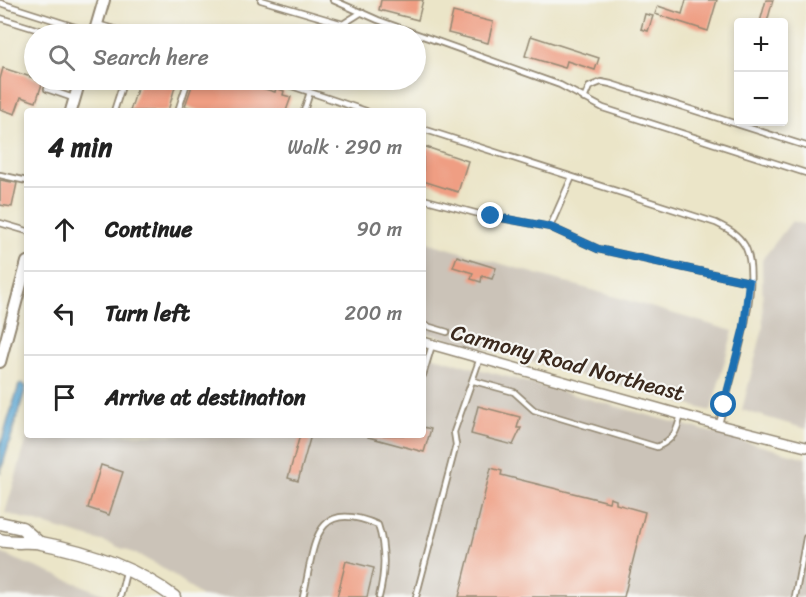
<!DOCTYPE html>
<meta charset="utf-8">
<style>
:root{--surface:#fff;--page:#f2f2f2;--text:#222;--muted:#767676;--line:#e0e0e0}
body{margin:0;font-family:Sriracha,sans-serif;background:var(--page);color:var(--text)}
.controls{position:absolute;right:18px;top:18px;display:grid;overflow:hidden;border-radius:6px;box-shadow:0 3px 9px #0003}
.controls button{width:54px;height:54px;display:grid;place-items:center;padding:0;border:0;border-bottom:2px solid var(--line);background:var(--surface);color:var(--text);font:30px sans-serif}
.stop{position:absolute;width:18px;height:18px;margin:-14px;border:4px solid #1f6fb2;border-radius:50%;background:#fff}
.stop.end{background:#1f6fb2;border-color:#fff;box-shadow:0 2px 6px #0008}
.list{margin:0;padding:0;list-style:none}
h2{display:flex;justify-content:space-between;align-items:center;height:78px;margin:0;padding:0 24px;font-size:26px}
h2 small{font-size:20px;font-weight:400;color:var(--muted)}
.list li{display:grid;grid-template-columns:39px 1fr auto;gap:18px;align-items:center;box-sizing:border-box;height:84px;padding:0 24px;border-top:2px solid var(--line)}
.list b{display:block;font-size:22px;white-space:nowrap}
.list em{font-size:20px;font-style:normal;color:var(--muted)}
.icon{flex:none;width:33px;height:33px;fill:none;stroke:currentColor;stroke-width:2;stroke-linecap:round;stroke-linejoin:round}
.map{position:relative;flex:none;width:806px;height:597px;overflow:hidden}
.search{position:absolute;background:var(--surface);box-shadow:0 3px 9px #0003;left:24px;top:24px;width:402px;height:66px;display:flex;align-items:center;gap:15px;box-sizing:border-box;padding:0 21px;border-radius:33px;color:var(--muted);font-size:22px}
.panel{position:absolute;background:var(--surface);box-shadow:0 3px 9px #0003;left:24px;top:108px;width:402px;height:330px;border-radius:6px}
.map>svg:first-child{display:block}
</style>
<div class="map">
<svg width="806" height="597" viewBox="0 0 806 597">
<rect width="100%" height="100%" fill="#f6f6f2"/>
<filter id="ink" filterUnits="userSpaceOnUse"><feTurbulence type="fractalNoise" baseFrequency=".0167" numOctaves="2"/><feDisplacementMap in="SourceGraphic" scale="12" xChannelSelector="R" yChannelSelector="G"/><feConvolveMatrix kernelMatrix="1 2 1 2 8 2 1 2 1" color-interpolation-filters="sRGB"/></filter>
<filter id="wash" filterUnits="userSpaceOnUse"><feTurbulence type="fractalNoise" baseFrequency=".008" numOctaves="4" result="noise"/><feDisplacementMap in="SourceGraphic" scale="24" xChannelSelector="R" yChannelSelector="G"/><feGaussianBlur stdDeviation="1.35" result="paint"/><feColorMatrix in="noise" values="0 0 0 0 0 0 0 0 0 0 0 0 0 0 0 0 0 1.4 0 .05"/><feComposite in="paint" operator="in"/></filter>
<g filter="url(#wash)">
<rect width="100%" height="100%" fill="#ebe5c8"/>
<!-- industrial -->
<path fill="#cbc3b8" d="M 792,221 L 806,225 L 806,429 L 742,410 L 763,328 L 762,260 Z
M 423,241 L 733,331 L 711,411 L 423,332 Z
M 423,354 L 806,458 L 806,597 L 202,597 L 171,573 L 139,555 L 105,542 L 5,513 L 28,435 L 423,435 Z
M 0,553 L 111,597 L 0,597 Z"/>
<!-- water -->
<path fill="#5aa5d2" stroke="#4a6878" stroke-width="1.5" d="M 22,383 L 26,387 L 0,474 L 0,446 L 19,385 Z"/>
<g id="blocks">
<!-- building -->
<path fill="#ef9e83" d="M 381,0 L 423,0 L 418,20 L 379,10 Z
M 686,0 L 717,0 L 708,31 L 655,14 L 658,6 L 682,14 Z
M 766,0 L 773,0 L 767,22 L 760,22 Z
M 453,12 L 493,22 L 488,43 L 448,33 Z
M 645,14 L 653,16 L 648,31 L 641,29 Z
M 531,36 L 599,58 L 595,70 L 567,61 L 565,68 L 525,56 Z
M 3,68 L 43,81 L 36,102 L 21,97 L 15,114 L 0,109 L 0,79 Z
M 140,80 L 177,80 L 168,111 L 130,111 Z
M 194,80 L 236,80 L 275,92 L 276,88 L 284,91 L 283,95 L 291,97 L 286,111 L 200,111 L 185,106 Z
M 423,146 L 468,161 L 458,192 L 423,181 Z
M 0,180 L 17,183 L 12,207 L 0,205 Z
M 457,256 L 496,268 L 492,279 L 482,276 L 481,282 L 471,279 L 473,273 L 453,267 Z
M 478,406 L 520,417 L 517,428 L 521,428 L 513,445 L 471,434 Z
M 423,427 L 431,429 L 424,452 L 368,437 L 369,435 L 423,435 Z
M 300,435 L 311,435 L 298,481 L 288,478 Z
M 101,465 L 123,472 L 109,515 L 88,508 Z
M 491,468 L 502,471 L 501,475 L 609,502 L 610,498 L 616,500 L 616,504 L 645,512 L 624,597 L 459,597 Z
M 346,561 L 374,568 L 367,597 L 337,597 Z"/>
</g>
</g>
<g filter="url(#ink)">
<use href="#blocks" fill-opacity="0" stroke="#938873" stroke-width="1.5"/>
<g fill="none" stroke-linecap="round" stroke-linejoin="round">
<defs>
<path id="service" d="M 261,0 L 343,24 L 362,12
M 333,0 L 378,20 L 560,85 L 603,108 L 806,173
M 0,3 L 94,33
M 0,18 L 52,34
M 97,24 L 131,34
M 274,80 L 366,111
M 47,89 L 73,98
M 584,99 L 589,87 L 601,82 L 611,84 L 806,146
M 114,111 L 124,80
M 178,111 L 188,80
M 304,111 L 310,92
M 423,129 L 716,223 C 728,229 738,234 745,246 C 764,283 729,383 719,424
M 0,175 L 27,181
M 423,199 L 479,214 L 550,227 L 598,249 L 749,282
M 0,223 L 27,231
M 550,227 L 572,177
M 423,325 L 447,332
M 423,375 L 432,345
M 474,381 L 514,392 L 534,410 L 657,447 C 674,439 677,432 681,414
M 120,597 L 126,572
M 303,597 C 315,548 311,496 378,525 C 386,549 385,573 379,597
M 416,597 L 456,445 L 454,432 L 480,358
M 795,597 L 806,538"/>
<path id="minor" d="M 423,342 L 707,422 L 806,447"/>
<path id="tertiary" d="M 94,34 L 104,0
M 71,111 L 80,80
M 0,362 L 27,262"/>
<path id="secondary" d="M 0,523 L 22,528 L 38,542
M 0,540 C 16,544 28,540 41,543 C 89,552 135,568 174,597"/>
</defs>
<!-- service casing -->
<use href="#service" stroke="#938873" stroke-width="8"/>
<!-- minor casing -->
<use href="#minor" stroke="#938873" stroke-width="12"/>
<!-- tertiary casing -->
<use href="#tertiary" stroke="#938873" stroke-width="14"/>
<!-- secondary casing -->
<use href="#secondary" stroke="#938873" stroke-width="15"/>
<!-- service -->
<use href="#service" stroke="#fff" stroke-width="4.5"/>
<!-- minor -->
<use href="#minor" stroke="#fff" stroke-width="9"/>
<!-- tertiary -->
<use href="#tertiary" stroke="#fff" stroke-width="10"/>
<!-- secondary -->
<use href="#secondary" stroke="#fff" stroke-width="12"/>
</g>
</g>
<g fill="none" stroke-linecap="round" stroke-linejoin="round" filter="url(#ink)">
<!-- route -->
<path stroke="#1f6fb2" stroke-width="8" d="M 491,216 L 550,227 L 598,249 L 749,282 L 744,327 L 724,405"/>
</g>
<g text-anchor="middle" stroke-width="4.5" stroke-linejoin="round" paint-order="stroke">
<!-- street labels -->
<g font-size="22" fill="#3b2a1e" stroke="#f6f6f2">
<text transform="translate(568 362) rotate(15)" y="8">Carmony Road Northeast</text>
</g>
</g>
</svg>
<div class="controls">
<button>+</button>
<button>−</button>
</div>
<div class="stop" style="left:724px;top:405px"></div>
<div class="stop end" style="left:491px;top:216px"></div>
<div class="search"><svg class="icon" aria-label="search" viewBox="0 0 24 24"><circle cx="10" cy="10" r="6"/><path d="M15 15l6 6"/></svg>Search here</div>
<section class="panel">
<h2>4 min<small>Walk · 290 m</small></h2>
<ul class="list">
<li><svg class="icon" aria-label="ahead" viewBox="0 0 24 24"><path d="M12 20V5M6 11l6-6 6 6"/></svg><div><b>Continue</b></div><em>90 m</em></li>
<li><svg class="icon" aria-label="left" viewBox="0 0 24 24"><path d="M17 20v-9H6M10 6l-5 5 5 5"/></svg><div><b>Turn left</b></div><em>200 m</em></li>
<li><svg class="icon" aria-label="arrive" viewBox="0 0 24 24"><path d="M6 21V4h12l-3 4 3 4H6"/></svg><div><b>Arrive at destination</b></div></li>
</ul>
</section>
</div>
